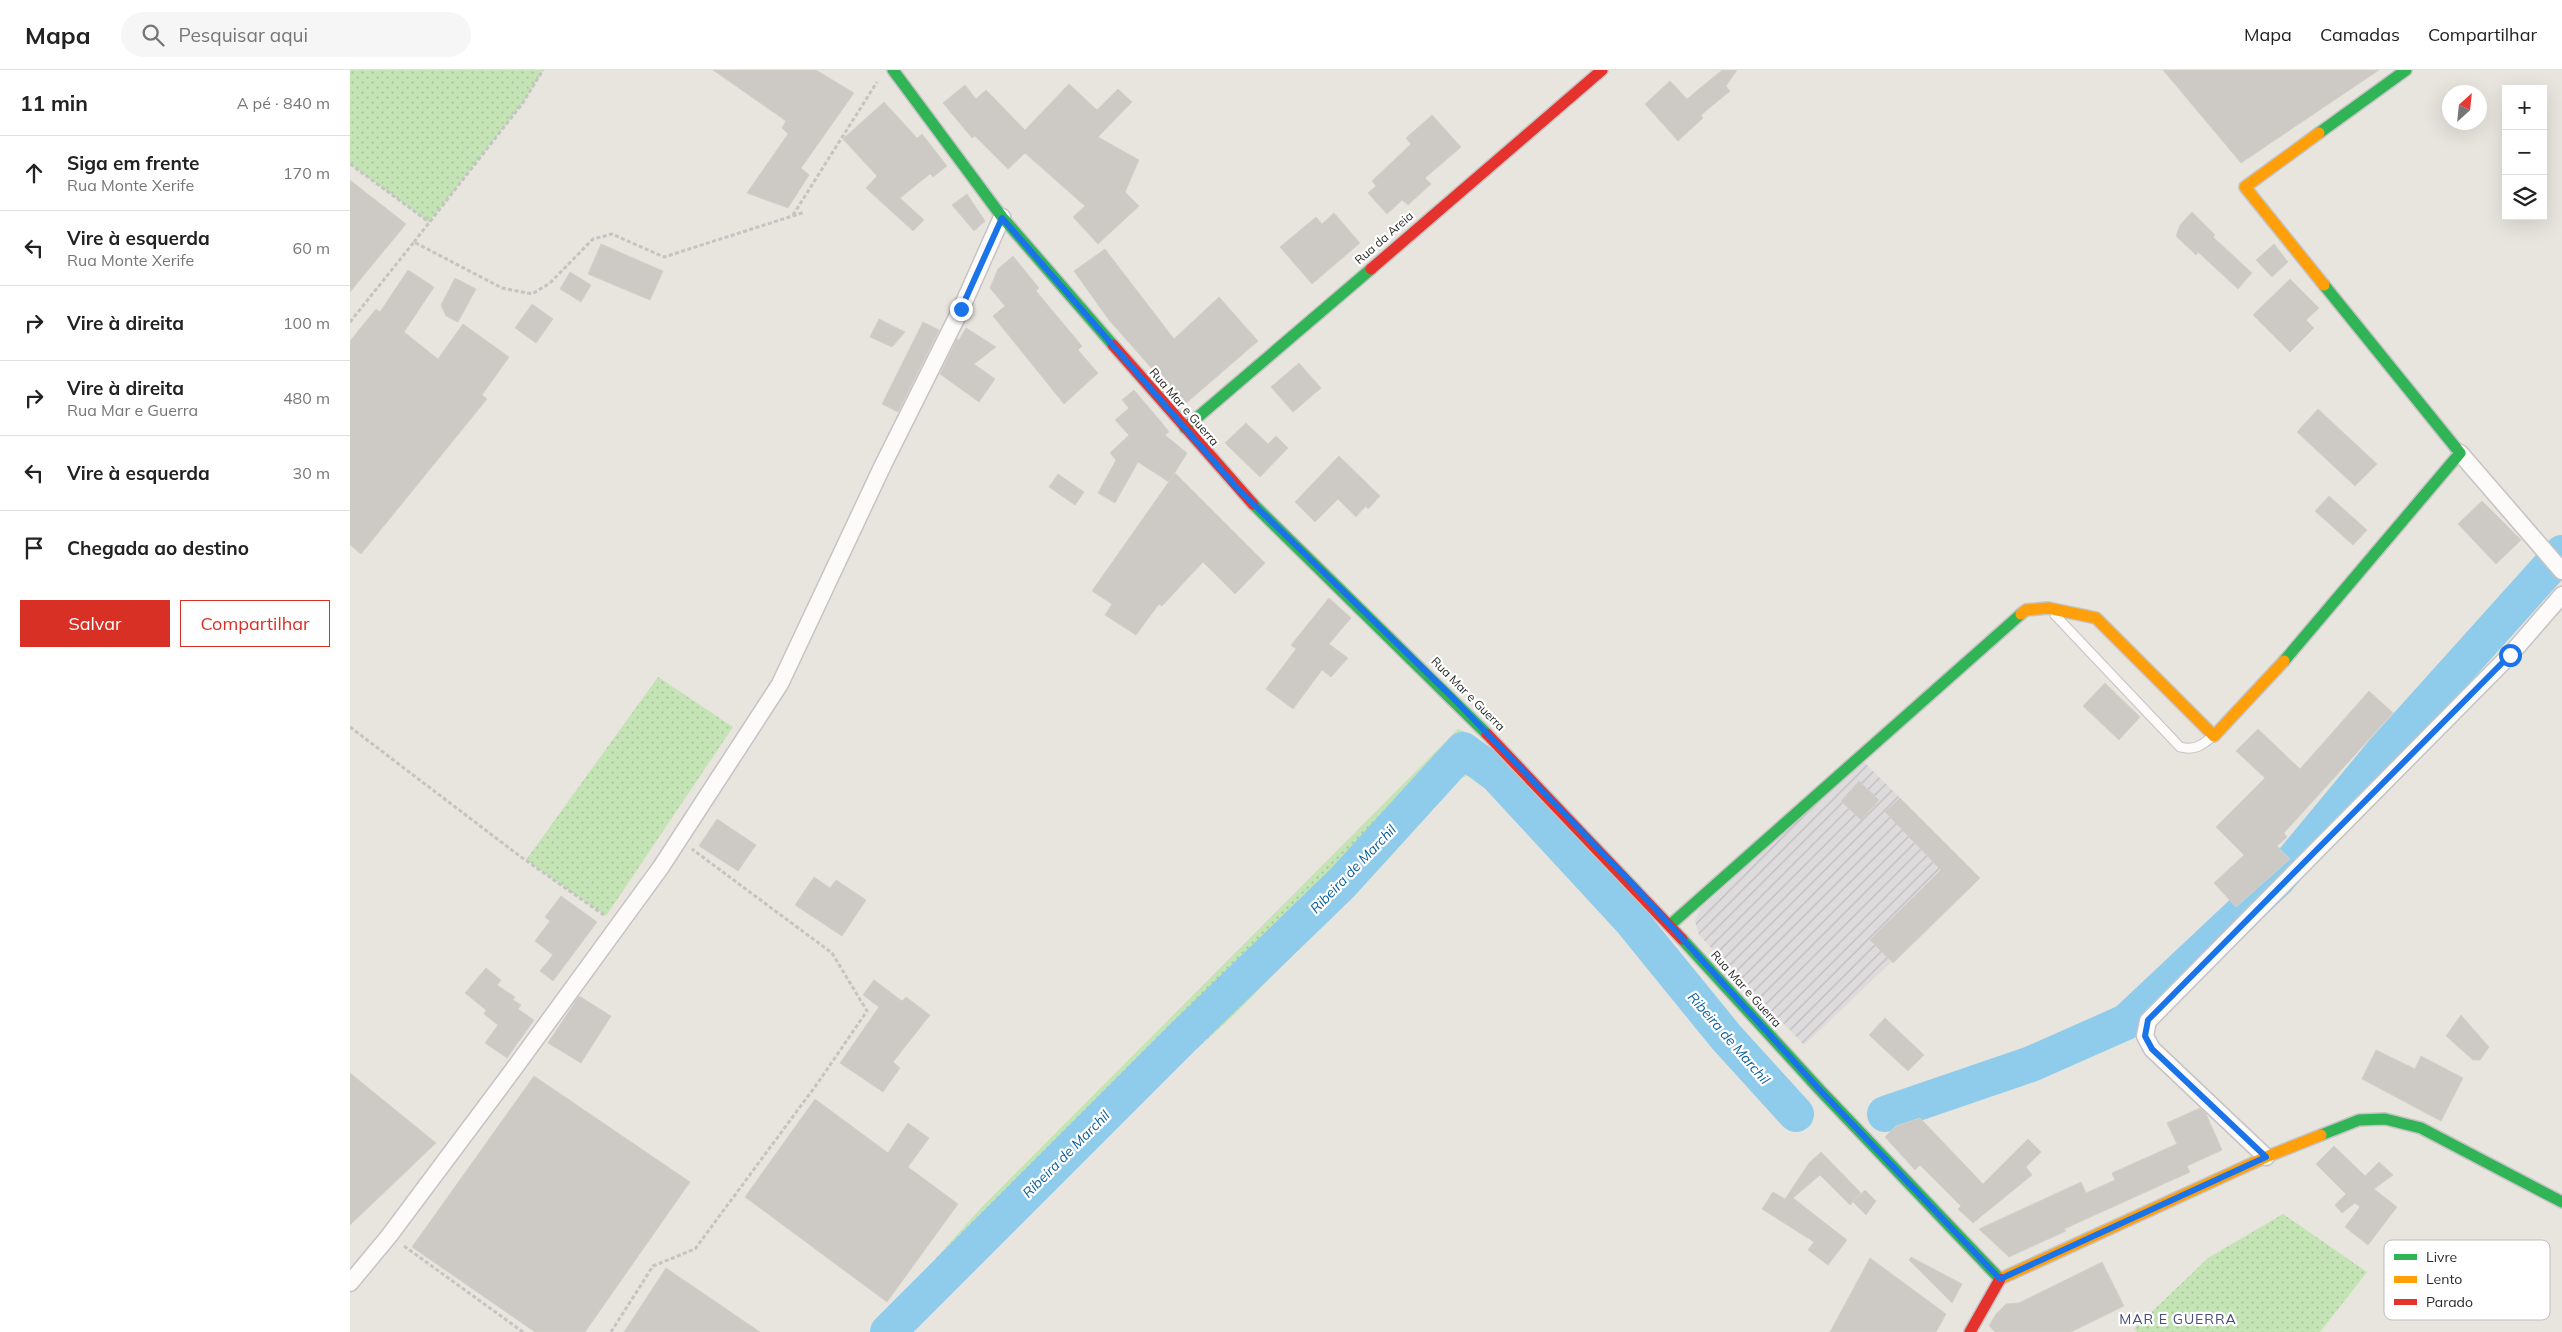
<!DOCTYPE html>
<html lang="pt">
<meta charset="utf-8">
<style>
:root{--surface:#fff;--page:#f6f6f6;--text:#222;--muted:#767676;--line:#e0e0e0;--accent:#d93025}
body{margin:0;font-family:Mulish,sans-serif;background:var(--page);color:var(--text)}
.controls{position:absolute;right:15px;top:15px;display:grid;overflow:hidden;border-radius:0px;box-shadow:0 5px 20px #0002}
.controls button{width:45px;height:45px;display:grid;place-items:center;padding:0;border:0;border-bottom:1px solid var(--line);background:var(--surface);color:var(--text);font:25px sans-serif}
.compass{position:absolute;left:2092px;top:15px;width:45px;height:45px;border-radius:50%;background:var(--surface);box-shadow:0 5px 20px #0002;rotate:27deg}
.stop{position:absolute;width:15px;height:15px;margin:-11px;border:4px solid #1a73e8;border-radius:50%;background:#fff}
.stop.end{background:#1a73e8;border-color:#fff;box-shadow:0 1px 5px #0008}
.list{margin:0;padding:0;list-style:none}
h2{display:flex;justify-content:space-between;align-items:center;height:65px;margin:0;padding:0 20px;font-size:21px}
h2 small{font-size:16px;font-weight:400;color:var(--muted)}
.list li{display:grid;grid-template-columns:32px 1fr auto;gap:15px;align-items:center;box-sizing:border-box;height:75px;padding:0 20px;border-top:1px solid var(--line)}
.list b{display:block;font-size:19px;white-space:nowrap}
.list p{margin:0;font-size:16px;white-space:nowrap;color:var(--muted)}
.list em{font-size:16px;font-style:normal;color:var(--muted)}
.actions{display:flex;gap:10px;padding:15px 20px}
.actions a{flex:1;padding:11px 0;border:1px solid var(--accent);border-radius:0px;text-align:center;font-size:18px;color:var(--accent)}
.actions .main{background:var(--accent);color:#fff}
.icon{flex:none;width:28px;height:28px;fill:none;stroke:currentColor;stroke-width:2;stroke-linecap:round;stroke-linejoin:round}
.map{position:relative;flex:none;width:2212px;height:1262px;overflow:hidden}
header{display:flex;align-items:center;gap:30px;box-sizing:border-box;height:70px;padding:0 25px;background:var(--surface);border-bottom:1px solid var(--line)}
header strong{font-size:24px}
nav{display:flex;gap:28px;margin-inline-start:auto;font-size:18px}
.search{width:350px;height:45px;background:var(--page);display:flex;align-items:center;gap:12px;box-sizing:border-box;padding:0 18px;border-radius:28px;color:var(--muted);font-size:19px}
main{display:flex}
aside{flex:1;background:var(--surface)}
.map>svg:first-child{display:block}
</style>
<header>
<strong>Mapa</strong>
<div class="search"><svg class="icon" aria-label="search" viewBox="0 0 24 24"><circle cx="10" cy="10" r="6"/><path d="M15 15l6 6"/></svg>Pesquisar aqui</div>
<nav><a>Mapa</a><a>Camadas</a><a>Compartilhar</a></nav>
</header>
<main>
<aside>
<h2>11 min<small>A pé · 840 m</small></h2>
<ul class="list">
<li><svg class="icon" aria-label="ahead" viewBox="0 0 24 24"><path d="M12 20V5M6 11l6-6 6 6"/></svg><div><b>Siga em frente</b><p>Rua Monte Xerife</p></div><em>170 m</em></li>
<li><svg class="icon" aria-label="left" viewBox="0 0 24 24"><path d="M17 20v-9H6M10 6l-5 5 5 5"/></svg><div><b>Vire à esquerda</b><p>Rua Monte Xerife</p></div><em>60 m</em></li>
<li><svg class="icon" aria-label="right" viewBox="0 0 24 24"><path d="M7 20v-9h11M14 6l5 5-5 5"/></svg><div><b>Vire à direita</b></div><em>100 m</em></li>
<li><svg class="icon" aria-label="right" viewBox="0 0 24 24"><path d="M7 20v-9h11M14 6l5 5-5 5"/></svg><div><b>Vire à direita</b><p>Rua Mar e Guerra</p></div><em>480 m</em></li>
<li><svg class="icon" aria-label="left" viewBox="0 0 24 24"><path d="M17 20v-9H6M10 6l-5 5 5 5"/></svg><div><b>Vire à esquerda</b></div><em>30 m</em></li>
<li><svg class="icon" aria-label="arrive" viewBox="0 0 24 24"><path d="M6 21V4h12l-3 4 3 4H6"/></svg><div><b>Chegada ao destino</b></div></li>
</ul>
<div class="actions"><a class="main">Salvar</a><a>Compartilhar</a></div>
</aside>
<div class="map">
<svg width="2212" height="1262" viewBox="0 0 2212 1262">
<defs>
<pattern id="industrial-furrows" width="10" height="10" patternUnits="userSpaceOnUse" patternTransform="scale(1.25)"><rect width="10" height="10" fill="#dedbdd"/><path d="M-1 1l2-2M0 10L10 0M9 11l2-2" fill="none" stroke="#bebcbe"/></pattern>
<pattern id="grass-dots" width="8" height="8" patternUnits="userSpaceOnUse" patternTransform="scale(1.25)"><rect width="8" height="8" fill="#c5e4b5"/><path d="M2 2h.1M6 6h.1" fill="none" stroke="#a9c49c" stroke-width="1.8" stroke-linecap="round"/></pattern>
</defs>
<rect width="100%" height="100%" fill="#e8e4de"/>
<!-- industrial -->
<path fill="url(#industrial-furrows)" d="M 1513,691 L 1630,808 L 1454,975 L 1349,865 L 1345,851 L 1350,839 Z"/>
<!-- grass -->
<path fill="url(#grass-dots)" d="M 0,0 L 193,0 L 172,34 L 79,152 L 0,94 Z
M 308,607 L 383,657 L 256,846 L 176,790 Z
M 1108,659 L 1122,665 L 1141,681 L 1124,704 L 1105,710 L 1040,787 L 885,944 L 736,1080 L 557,1262 L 520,1262 L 630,1139 Z
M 1933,1144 L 2017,1202 L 1970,1262 L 1787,1262 L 1784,1259 L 1858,1188 Z"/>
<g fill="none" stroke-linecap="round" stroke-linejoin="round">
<!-- river -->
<path stroke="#8fcceb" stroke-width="36" d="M 1535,1044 L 1681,994 L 1776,952 L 1927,810 L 2033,682 L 2212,483
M 538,1262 L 834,966 L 992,813 L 1113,680 L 1147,705 L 1280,849 L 1376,967 L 1446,1044"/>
</g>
<!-- building -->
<path fill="#cdcac5" stroke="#d3d0ca" d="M 363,0 L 466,0 L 504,23 L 451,98 L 459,105 L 438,138 L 397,123 L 438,64 L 432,58 L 436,51 Z
M 1372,0 L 1387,0 L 1376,16 L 1380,21 L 1351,45 L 1353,48 L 1328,71 L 1295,34 L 1320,11 L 1337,29 Z
M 1813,0 L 2029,0 L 1891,93 Z
M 719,14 L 747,40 L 768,19 L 782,32 L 748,67 L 789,90 L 775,122 L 789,136 L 748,174 L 723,147 L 735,136 L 675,83 L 658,99 L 625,66 L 622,68 L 593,33 L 615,15 L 626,29 L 636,20 L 675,60 Z
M 534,32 L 567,68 L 572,64 L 597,96 L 583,107 L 580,104 L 550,128 L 574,150 L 563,161 L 516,118 L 527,106 L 493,69 Z
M 1082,45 L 1111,77 L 1075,108 L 1081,114 L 1058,135 L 1052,130 L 1037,144 L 1018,123 L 1026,116 L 1022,111 L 1061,74 L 1056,68 Z
M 0,110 L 56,154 L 0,222 Z
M 617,124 L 635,151 L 624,161 L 602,135 Z
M 1842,142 L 1865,165 L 1863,167 L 1902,203 L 1888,219 L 1848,182 L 1846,185 L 1826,166 L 1830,155 Z
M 984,143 L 1010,173 L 962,214 L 930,177 L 966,147 L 972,154 Z
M 251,174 L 313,201 L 300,230 L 238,204 Z
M 1924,174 L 1938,192 L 1922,207 L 1906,190 Z
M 755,179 L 824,269 L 869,227 L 908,271 L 834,335 L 759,250 L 724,201 Z
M 663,186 L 689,218 L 686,221 L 732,276 L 728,280 L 748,303 L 714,334 L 643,246 L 655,236 L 640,218 L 648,199 Z
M 58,200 L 84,217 L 54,262 L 88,289 L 113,254 L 159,287 L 132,325 L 137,329 L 11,484 L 0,475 L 0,271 L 26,239 L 30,242 Z
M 220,202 L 241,215 L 231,232 L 210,219 Z
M 105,208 L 126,219 L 108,252 L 96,246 L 91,235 Z
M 1940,209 L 1969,238 L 1956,250 L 1964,258 L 1940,282 L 1903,245 Z
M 182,234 L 203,249 L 186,273 L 165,258 Z
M 529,249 L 555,262 L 542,277 L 520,267 Z
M 573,252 L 589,260 L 548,342 L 532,334 Z
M 616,258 L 646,277 L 624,294 L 645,309 L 629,332 L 590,304 L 607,269 L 609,270 Z
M 949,293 L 971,318 L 943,342 L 921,317 Z
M 784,320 L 812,353 L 819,362 L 815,365 L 837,383 L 819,412 L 788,392 L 765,433 L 748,423 L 766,390 L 760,383 L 779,365 L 765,350 L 779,338 L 772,330 Z
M 1968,339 L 2027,394 L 2005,416 L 1947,362 Z
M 896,353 L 918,374 L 926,366 L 938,378 L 910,407 L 875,373 Z
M 989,386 L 1030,426 L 1018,439 L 1016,436 L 1006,447 L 988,429 L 965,452 L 945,432 Z
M 825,403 L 915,493 L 885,524 L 853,492 L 812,536 L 809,534 L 786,565 L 755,545 L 762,534 L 742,521 Z
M 708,404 L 734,422 L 725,435 L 699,417 Z
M 1979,426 L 2017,460 L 2003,475 L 1965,441 Z
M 2132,431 L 2171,470 L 2146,494 L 2108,454 Z
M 979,528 L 1001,548 L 979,574 L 998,588 L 981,607 L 972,600 L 943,639 L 916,619 L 946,579 L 941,575 Z
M 1755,613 L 1790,647 L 1769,670 L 1733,636 Z
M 2019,621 L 2043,643 L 1934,763 L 1937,767 L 1927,776 L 1940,789 L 1886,837 L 1864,813 L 1894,785 L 1866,757 L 1915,708 L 1886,681 L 1908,659 L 1950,699 Z
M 1509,711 L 1529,730 L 1511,750 L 1491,731 Z
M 1550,728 L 1630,808 L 1543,893 L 1520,870 L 1591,800 L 1535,742 Z
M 367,749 L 406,775 L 388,801 L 349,776 Z
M 464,807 L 480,818 L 486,810 L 516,830 L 492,866 L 445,835 Z
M 211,826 L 247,852 L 203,911 L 190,901 L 203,885 L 185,871 L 200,851 L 195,847 Z
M 136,898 L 151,910 L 147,915 L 165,927 L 163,930 L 171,935 L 168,939 L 184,950 L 157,988 L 135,973 L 148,955 L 134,944 L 136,940 L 115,923 Z
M 524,910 L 552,931 L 556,927 L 580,945 L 543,992 L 550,998 L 533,1022 L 490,993 L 529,937 L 513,925 Z
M 229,926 L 261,946 L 231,993 L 198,973 Z
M 2111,945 L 2139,977 L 2130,990 L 2123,990 L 2096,966 Z
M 1535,948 L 1574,985 L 1558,1001 L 1519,965 Z
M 2026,980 L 2065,999 L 2071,986 L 2113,1008 L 2091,1051 L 2012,1009 Z
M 0,1003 L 86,1073 L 0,1155 Z
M 184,1006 L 340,1112 L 235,1262 L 185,1262 L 62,1177 Z
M 465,1029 L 538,1083 L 558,1053 L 579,1068 L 558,1097 L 608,1134 L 537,1232 L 395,1127 Z
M 1850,1038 L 1856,1044 L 1872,1080 L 1837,1096 L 1840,1102 L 1714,1159 L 1716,1161 L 1659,1187 L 1629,1159 L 1731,1112 L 1736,1123 L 1765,1110 L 1762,1103 L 1827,1074 L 1817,1053 Z
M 1570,1048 L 1633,1114 L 1678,1069 L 1691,1082 L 1676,1097 L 1682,1105 L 1623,1153 L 1608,1139 L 1611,1136 L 1570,1095 L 1565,1100 L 1535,1067 L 1546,1056 Z
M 1984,1076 L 2015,1106 L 2029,1092 L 2043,1105 L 2024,1119 L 2047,1137 L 2018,1175 L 1995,1157 L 2010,1137 L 2005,1133 L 1992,1143 L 1985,1135 L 1996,1124 L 1966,1094 Z
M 1471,1082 L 1511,1123 L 1500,1135 L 1470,1105 L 1443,1128 L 1497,1170 L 1478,1195 L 1458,1180 L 1464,1172 L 1412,1139 L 1423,1122 L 1435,1129 L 1459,1093 Z
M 1515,1120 L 1526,1131 L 1516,1145 L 1503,1132 Z
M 1561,1187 L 1612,1214 L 1602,1233 L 1559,1190 Z
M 1520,1188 L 1596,1244 L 1586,1262 L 1480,1262 Z
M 1752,1192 L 1774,1236 L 1721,1262 L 1645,1262 L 1639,1256 L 1646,1244 L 1656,1234 L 1669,1233 Z
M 316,1198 L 410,1262 L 274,1262 Z"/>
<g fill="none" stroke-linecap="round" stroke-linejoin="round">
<defs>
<path id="lane" d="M 1705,545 L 1830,677 C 1845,681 1852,675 1863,666"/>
<path id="street" d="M 2110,383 L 2212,501
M 1916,1087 L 1802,979 L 1795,966 L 1798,951 L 2160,585 L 2212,525
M 0,1213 L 39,1166 L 163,1000 L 311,797 L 430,614 L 533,395 L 611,239 L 652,147"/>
<path id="fast" d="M 543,0 L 652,147 L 763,275
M 1969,63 L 2056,0
M 835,358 L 1021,199
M 903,434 L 1137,664
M 1934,591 L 2110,383 L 1974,215
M 1320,855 L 1671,544
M 1332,869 L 1469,1019 L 1650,1209
M 1971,1065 L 2009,1050 L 2035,1049 L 2071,1058 L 2212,1132"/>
<path id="slow" d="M 1969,63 L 1895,117 L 1974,215
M 1671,544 L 1676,540 L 1698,538 L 1746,548 L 1864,666 L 1934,591
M 1650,1209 L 1916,1087 L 1971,1065"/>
<path id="jam" d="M 1021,199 L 1252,0
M 763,275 L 903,434
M 1137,664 L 1332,869
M 1620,1262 L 1650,1209"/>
</defs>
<!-- lane casing -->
<use href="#lane" stroke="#c5c3c4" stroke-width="11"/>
<!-- street casing -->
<use href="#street" stroke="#c5c3c4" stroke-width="19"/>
<!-- fast casing -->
<use href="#fast" stroke="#c5c3c4" stroke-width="14"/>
<!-- slow casing -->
<use href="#slow" stroke="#c5c3c4" stroke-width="14"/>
<!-- jam casing -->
<use href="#jam" stroke="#c5c3c4" stroke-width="14"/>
<!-- path -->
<path stroke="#c4c4c3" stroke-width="3" stroke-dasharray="4 2.5" stroke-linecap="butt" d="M 0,94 L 79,152
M 443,145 L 527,12
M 64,172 L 172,34 L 193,0
M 0,252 L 64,172 L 152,218 L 182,224 L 200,213 L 243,169 L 262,164 L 314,187 L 455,142
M 0,657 L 171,787 L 254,845
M 54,1176 L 173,1262
M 261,1262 L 303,1196 L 345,1179 L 467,1014 L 517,941 L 482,883 L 342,779"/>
<!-- lane -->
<use href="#lane" stroke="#fcfbfa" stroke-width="9"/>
<!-- street -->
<use href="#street" stroke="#fcfbfa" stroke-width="16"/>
<!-- fast -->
<use href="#fast" stroke="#30b455" stroke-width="11"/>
<!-- slow -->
<use href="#slow" stroke="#ff9f0a" stroke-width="11"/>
<!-- jam -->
<use href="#jam" stroke="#e5322d" stroke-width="11"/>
</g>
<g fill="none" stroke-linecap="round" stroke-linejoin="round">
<!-- route -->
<path stroke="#1a73e8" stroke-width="6" d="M 611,239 L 652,148 L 888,419 L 1101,626 L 1290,822 L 1469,1019 L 1650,1209 L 1916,1087 L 1802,979 L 1795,966 L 1798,950 L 2160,585"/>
</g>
<g text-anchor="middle" stroke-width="4.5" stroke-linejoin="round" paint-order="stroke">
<!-- street labels -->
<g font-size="12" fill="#292929" stroke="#fff">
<text transform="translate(1034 168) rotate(-41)" y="4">Rua da Areia</text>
<text transform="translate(834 337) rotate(49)" y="4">Rua Mar e Guerra</text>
<text transform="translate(1118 624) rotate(45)" y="4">Rua Mar e Guerra</text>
<text transform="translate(1396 919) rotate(48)" y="4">Rua Mar e Guerra</text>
</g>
<!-- water labels -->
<g font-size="14" font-style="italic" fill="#0a5d9c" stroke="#fff">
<text transform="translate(1003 799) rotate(-46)" y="5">Ribeira de Marchil</text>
<text transform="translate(1379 968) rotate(49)" y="5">Ribeira de Marchil</text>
<text transform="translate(716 1084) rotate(-45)" y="5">Ribeira de Marchil</text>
</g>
<!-- neighbourhood labels -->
<g font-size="14" letter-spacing="1" fill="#484d7a" stroke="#fff">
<text x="1828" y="1254">MAR E GUERRA</text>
</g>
</g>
<!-- legend -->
<rect x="2034" y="1170" width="166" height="80" rx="8" fill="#fff" stroke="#bfbfbf" stroke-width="1"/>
<rect x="2044" y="1184" width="23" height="6" fill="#30b455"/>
<rect x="2044" y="1206" width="23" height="7" fill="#ff9f0a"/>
<rect x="2044" y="1229" width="23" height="6" fill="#e5322d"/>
<g font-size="14" fill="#292929">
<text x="2076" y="1192">Livre</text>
<text x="2076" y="1214">Lento</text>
<text x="2076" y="1237">Parado</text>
</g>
</svg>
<div class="controls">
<button>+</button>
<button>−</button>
<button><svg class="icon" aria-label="layers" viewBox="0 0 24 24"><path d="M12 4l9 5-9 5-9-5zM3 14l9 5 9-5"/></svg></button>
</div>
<svg class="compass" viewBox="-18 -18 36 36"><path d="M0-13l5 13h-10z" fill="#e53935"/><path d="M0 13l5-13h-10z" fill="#767676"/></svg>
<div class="stop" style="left:2160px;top:585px"></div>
<div class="stop end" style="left:611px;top:239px"></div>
</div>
</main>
